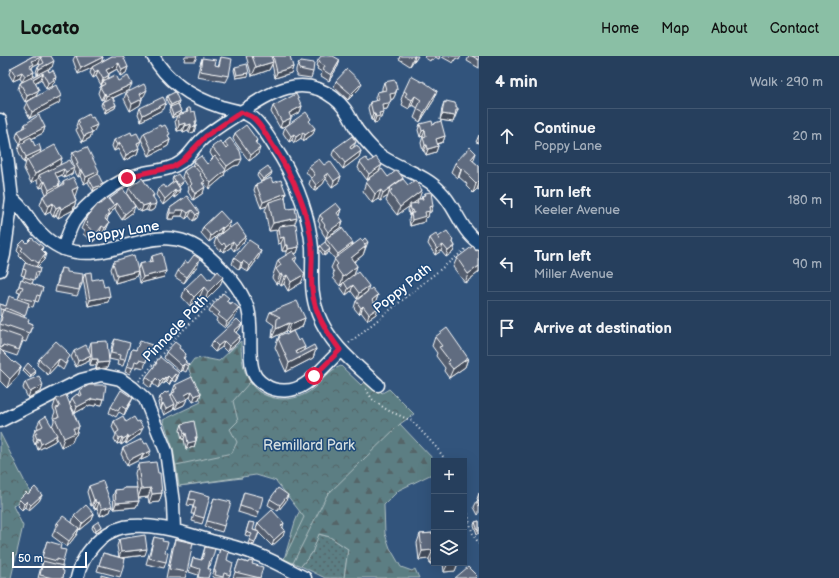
<!DOCTYPE html>
<meta charset="utf-8">
<style>
:root{--surface:#263f5d;--page:#2e4663;--text:#f1f3f6;--muted:#a4afbc;--line:#425872;--accent:#8abfa5}
body{margin:0;font-family:"Balsamiq Sans",sans-serif;background:var(--page);color:var(--text)}
.controls{position:absolute;right:12px;bottom:12px;display:grid;overflow:hidden;border-radius:0px;box-shadow:0 4px 16px #0002}
.controls button{width:36px;height:36px;display:grid;place-items:center;padding:0;border:0;border-bottom:1px solid var(--line);background:var(--surface);color:var(--text);font:20px sans-serif}
.scale{position:absolute;left:12px;bottom:10px;width:75px;box-sizing:border-box;padding-left:4px;border:2px solid #fff;border-top:0;font-size:11px;line-height:14px;white-space:nowrap;color:#fff;-webkit-text-stroke:3px #1f4a7a;paint-order:stroke}
.stop{position:absolute;width:12px;height:12px;margin:-9px;border:3px solid #e11d48;border-radius:50%;background:#fff}
.stop.end{background:#e11d48;border-color:#fff;box-shadow:0 1px 4px #0008}
.list{margin:0;padding:0;list-style:none}
h2{display:flex;justify-content:space-between;align-items:center;height:52px;margin:0;padding:0 16px;font-size:17px}
h2 small{font-size:13px;font-weight:400;color:var(--muted)}
.list li{display:grid;grid-template-columns:26px 1fr auto;gap:12px;align-items:center;box-sizing:border-box;height:56px;margin:0 8px 8px;padding:0 8px;border:1px solid var(--line);border-radius:0px}
.list b{display:block;font-size:15px;white-space:nowrap}
.list p{margin:0;font-size:13px;white-space:nowrap;color:var(--muted)}
.list em{font-size:13px;font-style:normal;color:var(--muted)}
.icon{flex:none;width:22px;height:22px;fill:none;stroke:currentColor;stroke-width:2;stroke-linecap:round;stroke-linejoin:round}
.map{position:relative;flex:none;width:479px;height:522px;overflow:hidden}
header{display:flex;align-items:center;gap:24px;box-sizing:border-box;height:56px;padding:0 20px;background:var(--accent);color:#111}
header strong{font-size:19px}
nav{display:flex;gap:22px;margin-inline-start:auto;font-size:14px}
main{display:flex}
aside{flex:1;background:var(--surface)}
.map>svg:first-child{display:block}
</style>
<header>
<strong>Locato</strong>
<nav><a>Home</a><a>Map</a><a>About</a><a>Contact</a></nav>
</header>
<main>
<div class="map">
<svg width="479" height="522" viewBox="0 0 479 522">
<defs>
<pattern id="grass-dots" width="8" height="8" patternUnits="userSpaceOnUse"><rect width="8" height="8" fill="#5c7e83"/><path d="M2 2h.1M6 6h.1" fill="none" stroke="#546568" stroke-width="1.8" stroke-linecap="round"/></pattern>
<pattern id="forest-firs" width="22" height="20" patternUnits="userSpaceOnUse"><rect width="22" height="20" fill="#5c7e83"/><path d="M5 1l3.5 6h-7zM16 11l3.5 6h-7z" fill="#546568"/></pattern>
<pattern id="park-crowns" width="20" height="18" patternUnits="userSpaceOnUse"><rect width="20" height="18" fill="#5c7e83"/><path d="M2 6a3 3 0 1 1 6 0M12 15a3 3 0 1 1 6 0" fill="none" stroke="#546568"/></pattern>
</defs>
<rect width="100%" height="100%" fill="#32547c"/>
<filter id="ink" filterUnits="userSpaceOnUse"><feTurbulence type="fractalNoise" baseFrequency=".025" numOctaves="2"/><feDisplacementMap in="SourceGraphic" scale="8" xChannelSelector="R" yChannelSelector="G"/><feConvolveMatrix kernelMatrix="1 2 1 2 8 2 1 2 1" color-interpolation-filters="sRGB"/></filter>
<g filter="url(#ink)">
<!-- grass -->
<path fill="url(#grass-dots)" stroke="#aebec1" d="M 318,478 L 330,481 L 348,493 L 344,522 L 325,522 L 301,510 L 312,497 Z"/>
<!-- forest -->
<path fill="url(#forest-firs)" stroke="#aebec1" d="M 241,285 C 241,310 246,336 275,342 L 242,422 L 179,430 L 173,392 L 163,364 L 201,346 L 188,311 L 194,303 L 204,302 L 219,305 Z
M 376,349 L 400,368 L 435,405 L 434,405 L 434,417 L 399,434 L 384,449 L 385,478 L 390,492 L 401,511 L 412,515 L 415,513 L 419,522 L 344,522 L 348,493 L 330,481 L 319,478 L 312,497 L 301,510 L 284,503 L 295,466 L 307,437 Z"/>
<!-- park -->
<path fill="url(#park-crowns)" stroke="#aebec1" d="M 341,310 L 361,329 L 368,323 L 382,337 L 389,333 L 414,358 L 400,368 L 327,439 L 293,507 L 284,503 L 304,461 L 276,425 L 256,419 L 179,430 L 176,409 L 232,397 L 237,386 L 230,373 L 238,365 L 233,345 L 250,326 C 252,329 255,333 258,335 C 275,347 299,345 314,332 C 323,324 329,314 341,310 Z
M 0,377 L 30,436 L 13,450 L 23,470 L 11,522 L 0,522 Z"/>
<g fill="none" stroke-linecap="round" stroke-linejoin="round">
<defs>
<path id="minor" d="M 153,0 C 168,27 193,42 221,51 C 232,54 244,55 253,62 C 264,71 273,89 281,101 C 297,128 309,160 312,192 C 313,216 309,235 318,258 C 330,289 354,307 378,329
M 0,64 L 7,99 L 12,143 L 4,199 L 0,214
M 12,143 C 22,150 26,159 33,168 C 40,178 53,189 64,193 C 114,211 158,157 206,198 C 223,213 241,231 248,253 C 253,272 248,292 252,311 C 254,320 257,324 265,329 C 276,337 294,336 305,328 C 316,321 330,304 340,295
M 63,193 C 66,184 69,175 73,167 C 85,147 118,123 140,118 C 154,114 169,115 181,106 C 191,99 196,87 206,80 C 217,71 229,64 241,56 C 270,37 301,16 334,42 C 346,51 350,62 357,74 C 363,82 370,90 377,97 C 397,113 424,117 441,136 C 456,151 461,175 479,187
M 0,365 L 81,324 L 101,319 L 120,323 L 133,332 L 145,343 L 166,395 L 173,447 L 174,474
M 77,522 C 82,499 100,476 124,471 C 153,466 184,477 211,485 C 224,488 237,491 250,496 C 269,502 287,513 305,522"/>
</defs>
<!-- minor casing -->
<use href="#minor" stroke="#fff" stroke-width="15"/>
<!-- path -->
<path stroke="#fff" stroke-width="2" stroke-dasharray="1 3" stroke-linecap="butt" d="M 349,287 L 467,192
M 139,325 L 179,278 L 226,234
M 366,333 L 372,343 L 387,354 L 412,365 L 437,392 L 446,405
M 464,442 L 472,476 L 479,488"/>
<!-- minor -->
<use href="#minor" stroke="#1f4a7a" stroke-width="12"/>
</g>
<!-- wall -->
<path fill="#535d6e" stroke="#fff" fill-rule="evenodd" d="M 33,0 L 51,0 L 52,11 L 48,13 L 54,27 L 52,28 L 52,30 L 46,33 L 41,23 L 35,27 L 39,34 L 36,40 L 25,46 L 18,33 L 20,27 L 22,26 L 20,22 L 13,25 L 9,18 L 11,12 ZM 39,7 L 40,9 L 38,10 L 36,16 L 37,18 L 32,21 L 34,16 L 32,12 L 33,10 Z
M 75,0 L 103,1 L 101,6 L 112,0 L 128,11 L 126,17 L 120,20 L 117,13 L 109,18 L 109,19 L 108,22 L 118,25 L 129,34 L 113,42 L 116,49 L 115,52 L 105,57 L 101,49 L 102,46 L 104,45 L 103,43 L 101,44 L 98,37 L 100,31 L 101,30 L 102,28 L 101,29 L 96,20 L 93,22 L 90,17 L 92,12 L 78,18 L 73,4 Z
M 246,0 L 289,0 L 293,11 L 291,17 L 275,22 L 272,8 L 269,14 L 252,20 Z
M 400,0 L 418,0 L 415,5 L 414,4 L 410,10 L 399,3 Z
M 425,0 L 440,0 L 439,3 L 435,1 L 433,4 L 431,3 L 430,5 L 424,1 Z
M 443,0 L 461,0 L 459,4 L 456,2 L 453,7 L 442,1 Z
M 469,0 L 479,0 L 479,12 L 467,5 Z
M 221,1 L 229,20 L 226,26 L 197,21 L 200,8 L 202,2 L 215,9 L 218,10 Z
M 318,4 L 340,4 L 338,10 L 329,25 L 321,20 L 322,16 L 317,13 L 318,11 L 316,10 Z
M 301,5 L 313,16 L 311,22 L 297,20 L 297,18 L 296,17 L 296,13 L 299,7 L 300,7 Z
M 235,11 L 248,20 L 236,22 L 234,14 Z
M 336,25 L 359,33 L 348,44 L 334,31 Z
M 384,26 L 397,33 L 395,39 L 393,43 L 391,43 L 387,53 L 383,54 L 381,62 L 379,62 L 378,66 L 374,67 L 373,64 L 371,64 L 368,52 L 370,46 L 376,45 L 375,42 L 377,36 L 382,35 L 382,32 Z
M 404,35 L 434,44 L 420,66 L 414,62 L 418,52 L 412,49 L 409,53 L 402,49 L 403,46 L 401,44 Z
M 126,37 L 144,40 L 142,42 L 142,43 L 140,49 L 130,55 L 124,43 Z
M 61,40 L 59,47 L 30,62 L 24,52 L 27,46 Z
M 167,40 L 179,45 L 178,48 L 181,55 L 180,58 L 186,57 L 187,52 L 191,56 L 196,70 L 194,76 L 189,77 L 188,74 L 183,76 L 182,74 L 177,75 L 175,65 L 177,59 L 172,62 L 169,54 L 170,51 L 166,43 Z
M 444,46 L 455,48 L 458,54 L 453,66 L 440,64 L 442,52 Z
M 273,50 L 302,50 L 300,56 L 291,60 L 291,62 L 289,68 L 280,72 L 271,56 Z
M 140,52 L 164,53 L 141,65 L 138,58 Z
M 78,64 L 94,75 L 92,76 L 90,82 L 82,86 L 76,74 L 77,72 L 76,70 Z
M 310,66 L 313,78 L 303,85 L 301,82 L 294,87 L 292,84 L 289,86 L 283,77 L 285,71 Z
M 435,67 L 445,80 L 443,86 L 437,88 L 438,90 L 436,96 L 426,99 L 424,95 L 423,95 L 421,87 L 423,80 L 420,81 L 418,74 L 420,68 L 433,69 L 434,69 Z
M 25,68 L 45,71 L 43,77 L 31,83 L 35,90 L 40,97 L 62,102 L 60,108 L 74,112 L 72,118 L 64,122 L 62,119 L 57,121 L 60,127 L 59,131 L 61,130 L 63,126 L 78,131 L 74,140 L 76,145 L 73,154 L 58,162 L 56,159 L 53,161 L 50,156 L 45,159 L 40,149 L 43,140 L 46,138 L 43,131 L 40,132 L 37,125 L 38,123 L 31,127 L 24,113 L 26,106 L 24,107 L 18,94 L 20,88 L 16,81 L 18,75 L 23,73 Z
M 161,71 L 169,81 L 170,84 L 168,90 L 149,100 L 141,83 L 144,77 Z
M 235,77 L 257,84 L 256,87 L 258,98 L 249,105 L 233,83 Z
M 479,79 L 479,87 L 476,86 Z
M 230,82 L 239,109 L 234,110 L 225,116 L 224,120 L 209,133 L 204,127 L 203,129 L 203,137 L 193,144 L 188,136 L 189,132 L 182,121 L 184,115 L 192,110 L 194,105 L 207,108 L 213,102 L 210,97 L 212,91 L 223,89 L 225,86 Z
M 114,84 L 138,91 L 139,92 L 137,98 L 124,105 L 118,93 L 114,95 L 112,90 Z
M 354,91 L 361,95 L 359,101 L 343,113 L 332,99 L 334,93 Z
M 78,95 L 99,115 L 97,119 L 103,128 L 101,131 L 93,135 L 88,126 L 89,125 L 84,128 L 80,120 L 78,121 L 74,114 L 75,112 L 71,102 L 73,96 Z
M 473,105 L 479,110 L 479,134 L 477,133 L 473,137 L 466,130 L 467,128 L 459,121 L 458,122 L 451,116 L 455,107 Z
M 360,106 L 369,106 L 388,121 L 403,122 L 402,124 L 419,143 L 421,143 L 422,140 L 424,139 L 425,137 L 431,156 L 429,156 L 428,161 L 425,162 L 424,166 L 410,170 L 409,163 L 410,160 L 409,160 L 408,154 L 410,150 L 397,159 L 386,145 L 388,140 L 380,145 L 378,143 L 372,147 L 363,135 L 366,126 L 369,123 L 367,124 L 358,112 Z
M 324,109 L 341,120 L 339,126 L 332,131 L 326,123 L 325,124 L 323,128 L 314,135 L 309,128 L 311,122 L 306,116 L 309,110 Z
M 258,117 L 271,119 L 261,126 L 257,120 Z
M 173,121 L 183,125 L 182,128 L 179,131 L 180,133 L 178,139 L 174,142 L 173,140 L 163,149 L 156,139 L 158,133 L 166,132 L 173,126 L 172,124 Z
M 273,127 L 286,137 L 285,141 L 287,153 L 294,168 L 299,191 L 297,197 L 295,198 L 297,201 L 295,206 L 301,227 L 288,235 L 284,228 L 281,230 L 279,227 L 276,228 L 272,222 L 278,204 L 288,199 L 286,199 L 286,195 L 282,195 L 281,187 L 278,188 L 276,176 L 277,174 L 269,175 L 265,154 L 267,150 L 261,152 L 254,134 L 256,128 Z
M 129,132 L 154,139 L 153,141 L 154,153 L 151,155 L 148,155 L 146,154 L 141,156 L 139,153 L 138,154 L 127,138 Z
M 123,133 L 133,156 L 122,164 L 115,153 L 112,155 L 110,159 L 108,161 L 107,165 L 109,167 L 105,176 L 101,181 L 99,179 L 93,186 L 83,178 L 84,175 L 81,173 L 85,164 L 99,149 L 108,144 Z
M 187,140 L 197,162 L 193,165 L 189,160 L 186,163 L 182,160 L 175,160 L 174,163 L 168,163 L 168,158 L 170,152 Z
M 341,153 L 339,160 L 343,165 L 341,171 L 333,177 L 334,178 L 353,187 L 352,190 L 362,185 L 368,186 L 363,199 L 354,206 L 357,210 L 354,219 L 367,236 L 357,243 L 351,235 L 346,239 L 341,232 L 343,227 L 340,230 L 333,222 L 334,220 L 333,219 L 334,216 L 331,212 L 335,203 L 329,196 L 324,200 L 319,193 L 320,190 L 325,187 L 326,183 L 332,178 L 326,182 L 322,176 L 322,174 L 319,170 L 320,168 L 318,165 L 320,159 Z
M 220,155 L 228,172 L 221,178 L 220,177 L 209,186 L 201,177 L 203,171 Z
M 230,172 L 246,180 L 244,186 L 234,195 L 231,191 L 224,196 L 221,193 L 220,195 L 214,188 L 216,182 Z
M 438,181 L 453,186 L 455,190 L 453,196 L 446,201 L 441,195 L 435,199 L 428,188 L 430,182 L 438,182 Z
M 27,187 L 43,191 L 42,194 L 44,204 L 37,211 L 40,212 L 36,223 L 34,222 L 32,228 L 43,232 L 38,246 L 35,245 L 33,251 L 28,250 L 24,261 L 28,266 L 33,268 L 26,286 L 23,285 L 17,300 L 2,295 L 14,307 L 21,311 L 18,320 L 7,332 L 0,325 L 0,262 L 1,260 L 0,260 L 0,248 L 6,250 L 18,243 L 20,237 L 17,236 L 21,223 L 22,224 L 24,220 L 21,219 L 25,207 L 27,208 L 19,200 L 20,198 L 17,195 L 19,189 Z
M 479,193 L 479,216 L 465,227 L 453,211 L 457,202 L 476,195 Z
M 152,200 L 166,215 L 164,221 L 140,227 L 138,216 L 136,221 L 115,227 L 111,213 L 114,205 L 138,213 L 139,208 L 150,206 Z
M 259,201 L 248,216 L 241,211 L 239,214 L 232,208 L 234,202 Z
M 188,207 L 198,209 L 184,227 L 175,221 L 178,215 Z
M 61,212 L 82,228 L 77,240 L 55,236 L 59,218 Z
M 85,217 L 92,224 L 104,231 L 108,246 L 88,250 L 83,223 Z
M 208,223 L 220,230 L 205,245 L 200,240 L 190,250 L 182,241 L 185,232 Z
M 378,239 L 376,245 L 374,247 L 376,258 L 367,264 L 361,256 L 359,258 L 354,252 L 356,245 Z
M 227,246 L 239,252 L 237,258 L 225,272 L 216,265 L 217,262 L 209,256 L 212,250 Z
M 270,256 L 305,262 L 302,271 L 288,277 L 286,275 L 272,282 L 273,272 L 274,269 L 267,264 Z
M 242,268 L 239,274 L 236,277 L 240,280 L 238,286 L 227,296 L 222,291 L 215,296 L 210,291 L 213,285 Z
M 286,279 L 298,285 L 305,291 L 303,295 L 316,293 L 313,302 L 286,316 L 275,291 L 279,280 Z
M 435,281 L 468,302 L 465,311 L 449,322 L 444,315 L 445,312 L 436,300 L 437,297 L 432,290 Z
M 115,283 L 125,304 L 123,310 L 117,309 L 118,305 L 109,303 L 112,289 Z
M 91,286 L 109,306 L 107,312 L 96,313 L 96,309 L 90,309 L 90,303 L 89,305 L 76,311 L 71,301 L 74,295 L 89,295 L 89,292 Z
M 152,289 L 148,302 L 147,302 L 144,312 L 136,310 L 136,312 L 133,311 L 130,318 L 125,316 L 132,293 L 136,294 Z
M 179,292 L 186,298 L 184,303 L 186,305 L 186,307 L 189,309 L 186,316 L 182,314 L 180,316 L 164,302 L 166,296 Z
M 67,295 L 66,297 L 67,306 L 63,314 L 57,309 L 48,319 L 37,309 L 39,303 Z
M 156,306 L 179,317 L 177,323 L 175,326 L 172,324 L 169,329 L 166,326 L 164,328 L 162,327 L 158,332 L 153,328 L 150,332 L 144,327 L 146,321 L 154,311 Z
M 24,312 L 36,315 L 35,318 L 30,322 L 23,315 Z
M 25,326 L 43,329 L 41,335 L 28,342 L 23,332 Z
M 175,329 L 201,337 L 199,343 L 193,346 L 190,341 L 187,343 L 184,349 L 175,353 L 174,351 L 173,354 L 164,359 L 161,353 L 160,354 L 159,351 L 159,350 L 158,347 L 160,341 L 166,337 L 171,340 Z
M 80,334 L 104,343 L 102,349 L 96,348 L 95,350 L 90,349 L 75,357 L 71,350 L 79,370 L 76,379 L 74,381 L 72,386 L 61,391 L 56,380 L 55,385 L 38,394 L 36,388 L 35,389 L 33,384 L 34,382 L 33,380 L 35,374 L 38,372 L 37,370 L 40,364 L 52,371 L 54,365 L 53,361 L 55,356 L 53,352 L 56,343 L 70,347 L 72,342 L 78,339 Z
M 133,342 L 130,348 L 124,359 L 119,356 L 116,361 L 109,357 L 111,351 Z
M 114,365 L 126,366 L 140,378 L 126,388 L 125,386 L 121,389 L 120,387 L 117,388 L 114,383 L 116,379 L 112,371 Z
M 182,368 L 197,381 L 194,391 L 186,393 L 184,383 L 182,383 L 180,374 Z
M 145,388 L 148,401 L 141,404 L 141,403 L 127,410 L 121,398 L 123,392 Z
M 138,408 L 158,417 L 162,437 L 159,446 L 149,447 L 148,441 L 138,442 L 139,445 L 136,451 L 114,453 L 113,440 L 115,434 L 124,433 L 124,432 L 137,432 L 135,417 Z
M 89,430 L 112,450 L 110,456 L 100,460 L 97,452 L 94,453 L 93,449 L 91,450 L 87,436 Z
M 191,435 L 204,462 L 202,468 L 192,465 L 194,458 L 191,458 L 193,450 L 187,449 Z
M 244,436 L 259,456 L 257,462 L 238,456 Z
M 479,437 L 479,458 L 478,459 L 474,451 L 477,445 L 478,444 L 477,443 Z
M 28,438 L 42,439 L 39,445 L 28,455 L 25,451 L 22,454 L 17,449 L 19,443 Z
M 214,442 L 224,470 L 222,476 L 205,471 Z
M 270,443 L 286,445 L 278,455 L 268,449 Z
M 94,458 L 92,464 L 80,474 L 79,473 L 77,478 L 67,491 L 52,480 L 57,467 L 73,468 L 72,466 L 74,460 Z
M 479,465 L 479,477 L 477,478 L 474,469 L 475,466 Z
M 249,466 L 253,474 L 257,475 L 256,473 L 258,467 L 284,467 L 283,471 L 283,480 L 272,490 L 259,477 L 254,489 L 248,487 L 251,481 L 245,479 Z
M 93,469 L 102,470 L 101,473 L 95,477 L 92,472 Z
M 434,477 L 434,507 L 430,508 L 429,503 L 419,504 L 417,487 L 420,478 Z
M 154,481 L 162,485 L 165,496 L 166,506 L 164,512 L 146,508 Z
M 175,483 L 187,516 L 185,522 L 166,522 L 172,492 Z
M 119,484 L 145,499 L 122,502 L 122,515 L 120,521 L 97,515 L 103,497 L 119,501 L 117,490 Z
M 47,485 L 60,493 L 63,505 L 62,509 L 63,522 L 38,522 L 42,507 L 40,507 Z
M 205,491 L 212,504 L 210,510 L 209,510 L 208,513 L 208,522 L 197,522 L 198,519 L 189,516 L 191,508 L 193,502 L 201,504 Z
M 220,493 L 227,504 L 230,519 L 228,522 L 214,522 L 214,521 L 212,521 Z
M 239,504 L 252,508 L 260,522 L 233,522 Z
M 443,507 L 458,507 L 455,515 L 444,516 Z"/>
<!-- shaded-wall -->
<path fill="#434c5a" stroke="#fff" d="M 185,0 L 197,0 L 195,5 L 184,5 Z
M 414,0 L 415,0 L 414,4 L 410,10 Z
M 41,1 L 39,7 L 33,10 L 31,14 L 28,16 L 32,5 Z
M 103,1 L 101,7 L 92,11 L 92,12 L 78,18 L 81,12 Z
M 340,4 L 338,10 L 329,25 L 331,19 Z
M 54,5 L 52,11 L 37,19 L 39,13 Z
M 273,6 L 269,14 L 252,20 L 256,11 Z
M 119,7 L 117,13 L 104,20 L 106,14 Z
M 128,11 L 126,17 L 120,20 L 122,14 Z
M 293,11 L 291,17 L 275,22 L 277,16 Z
M 98,14 L 96,20 L 93,22 L 95,16 Z
M 22,16 L 20,22 L 13,25 L 15,19 Z
M 34,16 L 31,22 L 22,26 L 25,20 Z
M 43,17 L 41,23 L 31,29 L 33,23 Z
M 249,17 L 248,20 L 236,22 L 237,19 Z
M 109,19 L 107,25 L 103,25 L 102,28 L 101,29 L 103,23 Z
M 56,21 L 54,27 L 52,28 L 52,30 L 46,33 L 48,27 L 53,22 Z
M 362,27 L 359,33 L 348,44 L 351,38 Z
M 132,28 L 129,34 L 104,46 L 106,40 Z
M 397,33 L 395,39 L 393,43 L 387,44 L 390,38 Z
M 39,34 L 36,40 L 25,46 L 27,40 Z
M 147,34 L 144,40 L 138,44 L 140,38 Z
M 437,35 L 434,44 L 420,66 L 424,57 Z
M 105,37 L 103,43 L 101,44 L 104,38 Z
M 61,40 L 59,47 L 30,62 L 32,56 Z
M 415,40 L 412,49 L 409,53 L 412,44 Z
M 142,43 L 140,49 L 130,55 L 132,48 Z
M 391,44 L 387,53 L 379,54 L 382,48 Z
M 179,45 L 178,48 L 170,52 L 171,49 Z
M 166,47 L 164,53 L 141,65 L 143,59 Z
M 116,49 L 115,52 L 105,57 L 106,54 Z
M 302,50 L 300,56 L 287,63 L 289,57 Z
M 181,55 L 180,58 L 172,62 L 173,59 Z
M 383,56 L 381,62 L 379,62 L 378,66 L 374,67 L 376,61 L 379,57 Z
M 373,58 L 375,58 L 373,64 L 371,64 Z
M 442,58 L 455,60 L 453,66 L 440,64 Z
M 291,62 L 289,68 L 280,72 L 282,66 Z
M 195,65 L 197,65 L 194,76 L 189,77 L 191,71 Z
M 185,67 L 182,74 L 177,75 L 179,69 Z
M 191,68 L 188,74 L 183,76 L 185,70 Z
M 97,69 L 94,75 L 87,78 L 90,72 Z
M 45,71 L 43,77 L 25,86 L 25,84 L 24,87 L 20,89 L 22,83 Z
M 315,72 L 313,78 L 303,85 L 305,79 Z
M 425,74 L 423,80 L 420,81 L 422,75 Z
M 92,76 L 90,82 L 82,86 L 84,80 Z
M 303,76 L 301,82 L 294,87 L 296,81 Z
M 294,78 L 292,84 L 289,86 L 291,80 Z
M 445,80 L 443,86 L 434,89 L 436,83 Z
M 170,84 L 168,90 L 149,100 L 152,94 Z
M 141,85 L 138,91 L 137,87 Z
M 356,86 L 353,92 L 347,97 L 350,91 Z
M 120,87 L 118,93 L 114,95 L 117,89 Z
M 425,89 L 427,89 L 424,95 L 423,95 Z
M 438,90 L 436,96 L 426,99 L 428,93 Z
M 139,92 L 137,98 L 124,105 L 126,99 Z
M 260,92 L 258,98 L 249,105 L 251,99 Z
M 41,94 L 39,100 L 27,104 L 26,106 L 24,107 L 26,101 Z
M 361,95 L 359,101 L 343,113 L 345,107 Z
M 476,97 L 473,106 L 471,103 Z
M 62,102 L 59,111 L 39,119 L 38,123 L 31,127 L 35,118 Z
M 242,103 L 239,109 L 234,110 L 225,116 L 224,120 L 209,133 L 211,127 L 225,115 L 227,110 L 236,104 Z
M 382,109 L 379,115 L 369,122 L 369,123 L 367,124 L 369,118 Z
M 74,112 L 72,118 L 64,122 L 66,116 Z
M 462,112 L 459,121 L 458,122 L 461,113 Z
M 64,113 L 62,119 L 53,123 L 55,117 Z
M 82,114 L 80,120 L 78,121 L 80,115 Z
M 99,115 L 97,121 L 89,123 L 89,125 L 84,128 L 86,121 Z
M 272,116 L 271,119 L 261,126 L 263,123 Z
M 328,117 L 326,123 L 325,124 L 323,128 L 314,135 L 316,129 L 324,120 Z
M 341,120 L 339,126 L 332,131 L 334,125 Z
M 403,122 L 400,131 L 390,132 L 388,140 L 380,145 L 383,137 Z
M 45,125 L 43,131 L 40,132 L 43,126 Z
M 183,125 L 182,128 L 177,132 L 178,129 Z
M 479,125 L 479,127 L 477,133 L 473,137 L 476,128 Z
M 60,127 L 58,133 L 47,140 L 49,134 Z
M 103,128 L 101,131 L 93,135 L 94,132 Z
M 78,131 L 75,140 L 69,143 L 72,134 Z
M 205,131 L 203,137 L 193,144 L 195,138 Z
M 180,133 L 178,139 L 174,142 L 176,136 Z
M 175,134 L 173,140 L 163,149 L 165,143 Z
M 381,134 L 378,143 L 372,147 L 375,138 Z
M 422,134 L 419,143 L 411,149 L 410,148 L 410,150 L 397,159 L 400,151 Z
M 286,137 L 284,143 L 269,146 L 267,150 L 261,152 L 263,146 Z
M 76,145 L 73,154 L 58,162 L 61,153 Z
M 53,147 L 50,156 L 45,159 L 48,150 Z
M 117,147 L 115,153 L 112,155 L 110,159 L 108,161 L 106,166 L 102,170 L 99,179 L 93,186 L 96,178 L 107,156 Z
M 156,147 L 154,153 L 151,155 L 148,155 L 150,149 Z
M 149,148 L 146,154 L 141,156 L 143,150 Z
M 60,150 L 56,159 L 53,161 L 56,152 Z
M 135,150 L 133,156 L 122,164 L 125,158 Z
M 433,150 L 431,156 L 429,156 L 428,161 L 425,162 L 424,166 L 410,170 L 412,164 L 425,156 L 429,151 Z
M 341,153 L 339,159 L 334,163 L 337,157 Z
M 176,154 L 184,154 L 182,160 L 175,160 L 174,163 L 168,163 L 170,157 Z
M 192,154 L 189,160 L 186,163 L 188,157 Z
M 411,154 L 413,154 L 411,159 L 411,157 L 410,160 L 409,160 Z
M 199,156 L 197,162 L 193,165 L 196,159 Z
M 297,162 L 293,171 L 279,170 L 277,174 L 269,175 L 273,167 Z
M 343,165 L 341,171 L 326,182 L 328,176 Z
M 230,166 L 228,172 L 221,178 L 223,172 Z
M 109,167 L 105,176 L 101,181 L 105,172 Z
M 222,171 L 220,177 L 209,186 L 211,180 Z
M 246,180 L 244,186 L 234,195 L 236,189 Z
M 284,181 L 281,187 L 278,188 L 280,182 Z
M 233,185 L 231,191 L 224,196 L 226,190 Z
M 353,187 L 351,193 L 335,204 L 338,198 Z
M 285,189 L 288,189 L 286,195 L 282,195 Z
M 443,189 L 441,195 L 435,199 L 437,193 Z
M 366,190 L 363,199 L 347,211 L 351,202 Z
M 455,190 L 453,196 L 446,201 L 448,195 Z
M 299,191 L 297,197 L 286,199 L 288,193 Z
M 330,193 L 329,196 L 324,200 L 325,197 Z
M 261,195 L 259,201 L 248,216 L 250,210 Z
M 46,198 L 44,204 L 35,213 L 38,207 Z
M 200,203 L 198,209 L 184,227 L 187,221 Z
M 243,205 L 241,211 L 239,214 L 241,207 Z
M 357,210 L 354,219 L 344,227 L 344,226 L 340,230 L 343,221 Z
M 479,210 L 479,216 L 465,227 L 468,218 Z
M 138,215 L 136,221 L 115,227 L 117,220 Z
M 166,215 L 164,221 L 140,227 L 143,221 Z
M 282,218 L 279,227 L 276,228 L 280,219 Z
M 305,218 L 301,227 L 288,235 L 291,226 Z
M 287,219 L 284,228 L 281,230 L 284,221 Z
M 223,221 L 220,230 L 205,245 L 208,236 Z
M 353,229 L 351,235 L 346,239 L 348,233 Z
M 369,230 L 367,236 L 357,243 L 359,237 Z
M 204,231 L 200,240 L 190,250 L 194,241 Z
M 378,239 L 376,245 L 370,250 L 372,244 Z
M 110,240 L 108,246 L 88,250 L 90,244 Z
M 363,250 L 361,256 L 359,258 L 361,252 Z
M 239,252 L 237,258 L 225,272 L 227,266 Z
M 378,252 L 376,258 L 367,264 L 369,258 Z
M 305,262 L 302,271 L 288,277 L 291,268 Z
M 289,267 L 286,275 L 272,282 L 276,273 Z
M 242,268 L 239,274 L 232,281 L 234,275 Z
M 240,280 L 238,286 L 227,296 L 229,290 Z
M 224,285 L 222,291 L 215,296 L 218,290 Z
M 305,291 L 301,300 L 293,304 L 296,295 Z
M 316,293 L 313,302 L 286,316 L 289,307 Z
M 91,299 L 89,305 L 76,311 L 78,305 Z
M 468,302 L 465,311 L 449,322 L 453,313 Z
M 59,303 L 57,309 L 48,319 L 50,313 Z
M 92,303 L 98,303 L 96,309 L 90,309 Z
M 109,306 L 107,312 L 96,313 L 98,307 Z
M 184,308 L 182,314 L 180,316 L 182,310 Z
M 21,311 L 18,320 L 7,332 L 10,323 Z
M 36,315 L 35,318 L 30,322 L 31,319 Z
M 179,317 L 177,323 L 175,326 L 177,320 Z
M 175,318 L 172,324 L 169,329 L 171,323 Z
M 168,320 L 166,326 L 164,328 L 166,322 Z
M 165,321 L 162,327 L 158,332 L 160,326 Z
M 156,322 L 153,328 L 150,332 L 153,326 Z
M 43,329 L 41,335 L 28,342 L 30,336 Z
M 192,335 L 190,341 L 187,343 L 184,349 L 175,353 L 178,347 L 185,339 Z
M 201,337 L 199,343 L 193,346 L 195,340 Z
M 98,342 L 104,343 L 102,349 L 96,348 L 95,350 L 90,349 L 75,357 L 77,351 L 92,343 Z
M 133,342 L 130,348 L 124,359 L 126,353 Z
M 163,347 L 161,353 L 160,354 L 162,348 Z
M 175,348 L 173,354 L 164,359 L 166,353 Z
M 79,370 L 76,379 L 74,381 L 72,386 L 61,391 L 64,382 L 73,372 Z
M 143,372 L 140,378 L 126,388 L 128,382 Z
M 184,377 L 186,377 L 184,383 L 182,383 Z
M 57,379 L 55,385 L 38,394 L 41,388 Z
M 128,380 L 125,386 L 121,389 L 123,383 Z
M 122,381 L 120,387 L 117,388 L 119,382 Z
M 195,381 L 197,381 L 194,391 L 186,393 L 188,387 Z
M 39,382 L 36,388 L 35,389 L 37,383 Z
M 151,395 L 148,401 L 141,404 L 144,398 Z
M 143,397 L 141,403 L 127,410 L 129,404 Z
M 151,432 L 148,441 L 138,442 L 141,433 Z
M 162,437 L 159,446 L 149,447 L 152,438 Z
M 42,439 L 39,445 L 28,455 L 31,449 Z
M 288,439 L 286,445 L 278,455 L 280,449 Z
M 95,443 L 93,449 L 91,450 L 94,444 Z
M 27,445 L 25,451 L 22,454 L 24,448 Z
M 139,445 L 136,451 L 114,453 L 116,447 Z
M 99,446 L 97,452 L 94,453 L 96,447 Z
M 112,450 L 110,456 L 100,460 L 102,453 Z
M 94,458 L 92,464 L 80,474 L 82,468 Z
M 102,470 L 101,473 L 95,477 L 96,474 Z
M 79,472 L 77,478 L 67,491 L 69,485 Z
M 285,474 L 283,480 L 272,490 L 274,484 Z
M 147,493 L 145,499 L 119,502 L 121,496 Z
M 433,494 L 429,503 L 419,504 L 422,495 Z
M 434,499 L 434,507 L 442,507 L 430,508 L 433,500 Z
M 448,507 L 458,507 L 455,515 L 444,516 Z"/>
<!-- building -->
<path fill="#606c80" stroke="#fff" d="M 33,0 L 51,0 L 54,5 L 39,13 L 38,10 L 44,7 L 41,1 L 32,5 L 34,8 L 30,10 L 34,16 L 25,20 L 22,16 L 15,19 L 11,12 Z
M 76,0 L 102,0 L 103,1 L 81,12 Z
M 112,0 L 123,0 L 128,11 L 122,14 L 119,7 L 106,14 L 109,19 L 103,23 L 98,14 L 95,16 L 92,11 Z
M 252,0 L 271,0 L 273,6 L 256,11 Z
M 273,0 L 290,0 L 293,11 L 277,16 Z
M 321,0 L 333,0 L 340,4 L 331,19 L 323,14 L 325,10 L 319,7 L 320,5 L 318,4 Z
M 472,0 L 479,0 L 479,4 Z
M 221,1 L 232,3 L 229,20 L 200,15 L 202,2 L 216,4 L 215,9 L 219,10 Z
M 301,5 L 314,7 L 313,16 L 299,13 L 299,12 L 298,11 L 299,7 L 300,7 Z
M 247,8 L 249,17 L 237,19 L 235,11 Z
M 48,13 L 49,16 L 53,14 L 56,21 L 53,22 L 54,24 L 48,27 L 43,17 L 33,23 L 39,34 L 27,40 L 20,27 Z
M 347,13 L 362,27 L 351,38 L 336,25 Z
M 115,19 L 118,25 L 128,20 L 132,28 L 106,40 L 105,37 L 104,38 L 100,31 L 105,28 L 103,25 Z
M 411,20 L 422,26 L 423,25 L 437,35 L 424,57 L 417,53 L 421,44 L 415,40 L 412,44 L 405,40 L 407,37 L 404,35 Z
M 395,24 L 397,33 L 395,37 L 390,38 L 391,44 L 389,47 L 382,48 L 383,56 L 379,57 L 380,60 L 376,61 L 375,58 L 373,58 L 370,46 L 379,44 L 377,36 L 386,34 L 384,26 Z
M 144,28 L 147,34 L 140,38 L 142,43 L 132,48 L 126,37 Z
M 56,29 L 61,40 L 32,56 L 27,46 Z
M 175,36 L 179,45 L 171,49 L 167,40 Z
M 296,38 L 302,50 L 289,57 L 291,62 L 282,66 L 273,50 Z
M 112,41 L 116,49 L 106,54 L 102,46 Z
M 163,41 L 166,47 L 143,59 L 140,52 Z
M 446,45 L 455,47 L 455,48 L 456,48 L 456,52 L 458,52 L 458,54 L 456,54 L 455,60 L 442,58 L 444,46 L 446,47 Z
M 178,48 L 181,55 L 173,59 L 170,51 Z
M 187,52 L 190,52 L 191,56 L 195,55 L 197,65 L 195,65 L 196,70 L 191,71 L 191,68 L 185,70 L 185,67 L 179,69 L 178,59 L 188,56 Z
M 306,56 L 311,63 L 309,65 L 315,72 L 305,79 L 303,76 L 296,81 L 294,78 L 291,80 L 285,71 Z
M 89,58 L 91,62 L 93,61 L 97,69 L 90,72 L 92,76 L 84,80 L 78,68 L 80,67 L 78,64 Z
M 39,59 L 45,71 L 22,83 L 18,75 L 26,71 L 25,68 Z
M 432,65 L 433,69 L 435,68 L 435,67 L 441,65 L 445,80 L 436,83 L 438,90 L 428,93 L 427,89 L 425,89 L 423,81 L 426,80 L 425,74 L 422,75 L 420,68 Z
M 160,69 L 161,71 L 165,69 L 170,78 L 168,79 L 170,84 L 152,94 L 144,77 Z
M 246,69 L 257,84 L 255,86 L 260,92 L 251,99 L 235,77 Z
M 131,76 L 132,79 L 137,77 L 141,85 L 137,87 L 139,92 L 126,99 L 120,87 L 117,89 L 114,84 Z
M 352,80 L 356,86 L 350,91 L 351,93 L 357,89 L 361,95 L 345,107 L 334,93 Z
M 31,81 L 35,90 L 39,88 L 41,94 L 26,101 L 20,88 L 25,86 L 25,84 Z
M 230,82 L 240,95 L 242,103 L 236,104 L 227,110 L 212,91 L 220,85 L 226,93 L 228,91 L 225,86 Z
M 55,89 L 62,102 L 35,118 L 27,104 Z
M 87,91 L 99,115 L 86,121 L 82,114 L 80,115 L 76,108 L 78,107 L 73,96 L 77,94 L 78,95 Z
M 470,91 L 476,97 L 471,103 L 479,110 L 479,125 L 476,128 L 469,121 L 470,119 L 462,112 L 461,113 L 455,107 Z
M 201,100 L 207,108 L 215,100 L 226,114 L 211,127 L 194,105 Z
M 376,101 L 382,109 L 369,118 L 360,106 L 366,102 L 369,106 Z
M 319,103 L 324,109 L 330,105 L 341,120 L 334,125 L 328,117 L 324,120 L 325,122 L 316,129 L 311,122 L 315,119 L 309,110 Z
M 70,104 L 74,112 L 66,116 L 64,113 L 55,117 L 60,127 L 58,128 L 59,129 L 49,134 L 45,125 L 43,126 L 39,119 Z
M 193,109 L 201,118 L 200,119 L 205,125 L 202,127 L 205,131 L 195,138 L 190,130 L 192,128 L 184,115 Z
M 268,110 L 272,116 L 263,123 L 258,117 Z
M 382,113 L 388,121 L 397,114 L 403,122 L 383,137 L 381,134 L 375,138 L 366,126 L 370,123 L 369,122 Z
M 98,118 L 103,128 L 94,132 L 89,123 Z
M 178,118 L 183,125 L 178,129 L 173,121 Z
M 73,121 L 78,131 L 72,134 L 76,145 L 61,153 L 60,150 L 56,152 L 53,147 L 48,150 L 43,140 L 64,128 L 63,126 Z
M 142,122 L 154,139 L 152,140 L 155,144 L 156,147 L 154,149 L 150,149 L 149,148 L 143,150 L 141,147 L 140,148 L 129,132 Z
M 271,122 L 273,127 L 281,124 L 286,137 L 263,146 L 256,128 Z
M 403,123 L 408,129 L 415,124 L 422,134 L 400,151 L 389,136 L 392,134 L 390,132 Z
M 175,125 L 180,133 L 176,136 L 175,134 L 165,143 L 158,133 L 164,129 L 166,132 Z
M 123,133 L 135,150 L 125,158 L 117,147 L 114,150 L 109,143 Z
M 431,136 L 433,150 L 429,151 L 430,155 L 425,156 L 426,160 L 412,164 L 411,157 L 414,157 L 413,154 L 411,154 L 410,148 L 418,147 L 417,143 L 423,143 L 422,140 L 426,139 L 425,137 Z
M 187,140 L 199,156 L 196,159 L 192,154 L 188,157 L 184,154 L 176,154 L 176,157 L 170,157 L 170,152 Z
M 285,141 L 287,153 L 295,152 L 297,162 L 273,167 L 269,146 Z
M 107,142 L 114,150 L 107,156 L 109,157 L 105,163 L 109,167 L 105,172 L 102,170 L 96,178 L 86,169 L 88,167 L 85,164 L 98,148 L 99,149 Z
M 336,147 L 341,153 L 337,157 L 343,165 L 328,176 L 324,170 L 325,169 L 321,164 L 323,163 L 320,159 Z
M 220,155 L 230,166 L 223,172 L 222,171 L 211,180 L 203,171 Z
M 237,167 L 246,180 L 236,189 L 233,185 L 226,190 L 224,187 L 222,189 L 216,182 L 229,171 L 230,172 Z
M 296,168 L 299,191 L 288,193 L 288,189 L 285,189 L 284,181 L 280,182 L 279,170 Z
M 342,172 L 353,187 L 338,198 L 326,183 L 333,177 L 334,178 Z
M 447,175 L 453,184 L 452,185 L 455,190 L 448,195 L 443,189 L 437,193 L 430,182 L 436,178 L 439,183 L 440,183 L 438,181 Z
M 32,182 L 43,191 L 41,193 L 46,198 L 38,207 L 33,203 L 32,204 L 21,194 L 23,192 L 19,189 L 24,184 L 27,187 Z
M 365,182 L 368,186 L 365,188 L 362,185 Z
M 361,183 L 366,190 L 351,202 L 357,210 L 343,221 L 337,213 L 337,212 L 336,210 L 338,208 L 334,203 Z
M 249,184 L 258,190 L 257,191 L 261,195 L 250,210 L 243,205 L 241,207 L 234,202 Z
M 325,186 L 330,193 L 325,197 L 320,190 Z
M 473,190 L 476,195 L 479,193 L 479,210 L 468,218 L 457,202 Z
M 293,195 L 297,201 L 293,203 L 305,218 L 291,226 L 287,219 L 284,221 L 282,218 L 280,219 L 276,213 L 281,209 L 278,204 Z
M 162,197 L 166,215 L 143,221 L 139,208 L 153,205 L 152,200 Z
M 134,199 L 138,215 L 117,220 L 113,207 L 114,207 L 114,205 Z
M 194,199 L 200,203 L 187,221 L 178,215 L 185,205 L 188,207 Z
M 25,207 L 40,212 L 39,217 L 36,216 L 34,224 L 24,221 L 26,214 L 23,213 Z
M 61,212 L 67,213 L 67,216 L 83,218 L 82,228 L 80,228 L 79,234 L 57,230 Z
M 218,215 L 223,221 L 208,236 L 204,231 L 194,241 L 185,232 L 202,216 L 208,223 L 210,222 L 211,223 Z
M 91,216 L 92,224 L 102,222 L 104,231 L 108,230 L 110,240 L 90,244 L 85,217 Z
M 358,216 L 369,230 L 359,237 L 353,229 L 348,233 L 344,226 L 353,219 L 353,220 Z
M 21,223 L 43,232 L 40,240 L 37,239 L 35,245 L 25,243 L 19,240 L 23,231 L 19,230 Z
M 372,232 L 378,239 L 372,244 L 378,252 L 369,258 L 363,250 L 361,252 L 356,245 Z
M 223,237 L 229,242 L 226,245 L 231,248 L 232,246 L 239,252 L 227,266 L 218,259 L 220,257 L 212,250 Z
M 9,240 L 29,247 L 25,260 L 6,252 L 5,254 L 0,253 L 0,248 L 6,250 Z
M 297,245 L 305,262 L 291,268 L 289,267 L 276,273 L 277,263 L 280,261 L 270,256 Z
M 3,254 L 29,263 L 28,266 L 33,268 L 29,277 L 9,270 L 8,271 L 0,268 L 0,265 L 1,265 L 2,261 L 1,260 Z
M 237,263 L 242,268 L 234,275 L 240,280 L 229,290 L 224,285 L 218,290 L 213,285 Z
M 447,272 L 468,302 L 453,313 L 447,306 L 449,304 L 439,291 L 442,290 L 435,281 Z
M 0,274 L 23,282 L 19,294 L 3,289 L 2,292 L 0,291 Z
M 293,275 L 298,285 L 301,283 L 305,291 L 296,295 L 297,298 L 314,289 L 316,293 L 289,307 L 278,282 L 280,282 L 279,280 L 285,277 L 286,279 Z
M 115,283 L 130,287 L 125,304 L 119,303 L 120,299 L 111,297 Z
M 56,285 L 67,295 L 66,296 L 70,300 L 65,308 L 59,303 L 50,313 L 39,303 Z
M 107,285 L 109,306 L 98,307 L 98,303 L 92,303 L 91,286 Z
M 140,285 L 152,289 L 150,296 L 148,296 L 146,306 L 139,304 L 138,306 L 135,305 L 133,312 L 127,310 L 132,293 L 136,294 Z
M 175,286 L 180,290 L 179,292 L 186,298 L 183,302 L 186,305 L 185,306 L 189,309 L 188,310 L 184,308 L 182,310 L 166,296 Z
M 86,289 L 91,299 L 78,305 L 74,295 Z
M 0,293 L 14,307 L 15,306 L 21,311 L 10,323 L 0,313 Z
M 160,301 L 179,317 L 177,320 L 175,318 L 171,323 L 168,320 L 166,322 L 165,321 L 160,326 L 156,322 L 153,326 L 146,321 L 157,307 L 156,306 Z
M 28,307 L 36,315 L 31,319 L 24,312 Z
M 39,320 L 43,329 L 30,336 L 25,326 Z
M 192,321 L 201,337 L 195,340 L 192,335 L 185,339 L 187,343 L 178,347 L 172,337 L 175,336 L 174,334 L 177,332 L 175,329 Z
M 89,329 L 106,329 L 104,343 L 98,342 L 98,344 L 92,343 L 77,351 L 72,342 L 77,338 L 79,340 L 82,339 L 80,334 Z
M 121,334 L 133,342 L 126,353 L 121,350 L 118,355 L 111,351 Z
M 165,336 L 166,337 L 169,336 L 175,348 L 166,353 L 163,347 L 162,348 L 161,345 L 162,345 L 160,341 Z
M 66,339 L 79,370 L 78,372 L 73,372 L 75,377 L 64,382 L 55,362 L 59,361 L 56,352 L 60,351 L 56,343 Z
M 46,360 L 57,379 L 41,388 L 39,382 L 37,383 L 35,378 L 37,377 L 35,374 L 43,370 L 40,364 Z
M 123,360 L 126,366 L 134,361 L 137,366 L 139,365 L 143,372 L 128,382 L 128,380 L 123,383 L 122,381 L 119,382 L 116,377 L 119,375 L 114,365 Z
M 194,365 L 197,381 L 195,381 L 196,385 L 188,387 L 186,377 L 184,377 L 182,368 Z
M 142,383 L 145,388 L 147,387 L 151,395 L 144,398 L 143,397 L 129,404 L 123,392 Z
M 156,406 L 158,417 L 160,417 L 162,437 L 152,438 L 151,432 L 141,433 L 138,408 Z
M 103,425 L 112,450 L 102,453 L 99,446 L 96,447 L 95,443 L 94,444 L 89,430 Z
M 35,431 L 42,439 L 31,449 L 27,445 L 24,448 L 19,443 L 26,436 L 28,438 Z
M 124,432 L 137,432 L 139,445 L 116,447 L 115,434 L 124,433 Z
M 278,432 L 288,439 L 280,449 L 270,443 Z
M 191,435 L 210,440 L 204,462 L 194,459 L 196,452 L 193,452 L 195,444 L 189,443 Z
M 244,436 L 263,441 L 259,456 L 240,450 Z
M 214,442 L 231,446 L 224,470 L 207,465 Z
M 479,444 L 479,450 L 477,445 Z
M 86,449 L 94,458 L 82,468 L 74,460 Z
M 272,454 L 284,467 L 281,470 L 285,474 L 274,484 L 258,467 Z
M 63,460 L 79,472 L 69,485 L 54,474 L 59,468 L 57,467 Z
M 99,465 L 102,470 L 96,474 L 93,469 Z
M 479,465 L 479,475 L 478,475 L 475,466 Z
M 249,466 L 255,467 L 253,474 L 259,476 L 255,486 L 249,484 L 252,478 L 246,476 Z
M 434,477 L 434,499 L 433,500 L 433,494 L 422,495 L 420,478 Z
M 145,479 L 147,493 L 121,496 L 119,484 L 120,483 Z
M 154,481 L 163,483 L 162,485 L 168,486 L 165,496 L 168,497 L 166,506 L 149,502 Z
M 175,483 L 193,487 L 187,516 L 169,513 Z
M 47,485 L 61,489 L 60,493 L 66,494 L 63,505 L 57,503 L 57,505 L 42,501 Z
M 205,491 L 215,493 L 212,504 L 210,504 L 208,513 L 211,513 L 208,522 L 203,522 L 198,521 L 200,513 L 191,510 L 193,502 L 202,504 Z
M 220,493 L 229,496 L 227,504 L 233,507 L 230,519 L 224,517 L 223,521 L 215,519 L 216,515 L 214,515 Z
M 103,497 L 125,503 L 122,515 L 99,509 Z
M 239,504 L 248,507 L 249,505 L 253,506 L 252,508 L 263,511 L 260,522 L 235,516 Z
M 43,505 L 63,510 L 62,514 L 64,515 L 63,522 L 53,522 L 40,519 Z
M 468,511 L 477,520 L 475,522 L 455,522 Z
M 101,519 L 112,522 L 101,522 Z"/>
</g>
<g fill="none" stroke-linecap="round" stroke-linejoin="round" filter="url(#ink)">
<!-- route -->
<path stroke="#e11d48" stroke-width="5" d="M 127,122 L 140,118 L 173,111 L 182,105 L 206,80 L 241,56 C 244,58 249,59 252,61 C 260,67 265,77 270,85 C 292,118 309,153 312,192 C 313,211 309,230 315,249 C 320,266 330,280 340,294 L 314,320"/>
</g>
<g text-anchor="middle" stroke-width="3" stroke-linejoin="round" paint-order="stroke">
<!-- street labels -->
<g font-size="14" fill="#fff" stroke="#1f4a7a">
<text transform="translate(123 175) rotate(-10)" y="5">Poppy Lane</text>
<text transform="translate(402 232) rotate(-39)" y="5">Poppy Path</text>
<text transform="translate(175 272) rotate(-46)" y="5">Pinnacle Path</text>
</g>
<!-- park labels -->
<g font-size="14" fill="#d6dfe0" stroke="#1f4a7a">
<text x="309" y="394">Remillard Park</text>
</g>
</g>
</svg>
<div class="controls">
<button>+</button>
<button>−</button>
<button><svg class="icon" aria-label="layers" viewBox="0 0 24 24"><path d="M12 4l9 5-9 5-9-5zM3 14l9 5 9-5"/></svg></button>
</div>
<div class="scale">50 m</div>
<div class="stop" style="left:314px;top:320px"></div>
<div class="stop end" style="left:127px;top:122px"></div>
</div>
<aside>
<h2>4 min<small>Walk · 290 m</small></h2>
<ul class="list">
<li><svg class="icon" aria-label="ahead" viewBox="0 0 24 24"><path d="M12 20V5M6 11l6-6 6 6"/></svg><div><b>Continue</b><p>Poppy Lane</p></div><em>20 m</em></li>
<li><svg class="icon" aria-label="left" viewBox="0 0 24 24"><path d="M17 20v-9H6M10 6l-5 5 5 5"/></svg><div><b>Turn left</b><p>Keeler Avenue</p></div><em>180 m</em></li>
<li><svg class="icon" aria-label="left" viewBox="0 0 24 24"><path d="M17 20v-9H6M10 6l-5 5 5 5"/></svg><div><b>Turn left</b><p>Miller Avenue</p></div><em>90 m</em></li>
<li><svg class="icon" aria-label="arrive" viewBox="0 0 24 24"><path d="M6 21V4h12l-3 4 3 4H6"/></svg><div><b>Arrive at destination</b></div></li>
</ul>
</aside>
</main>
